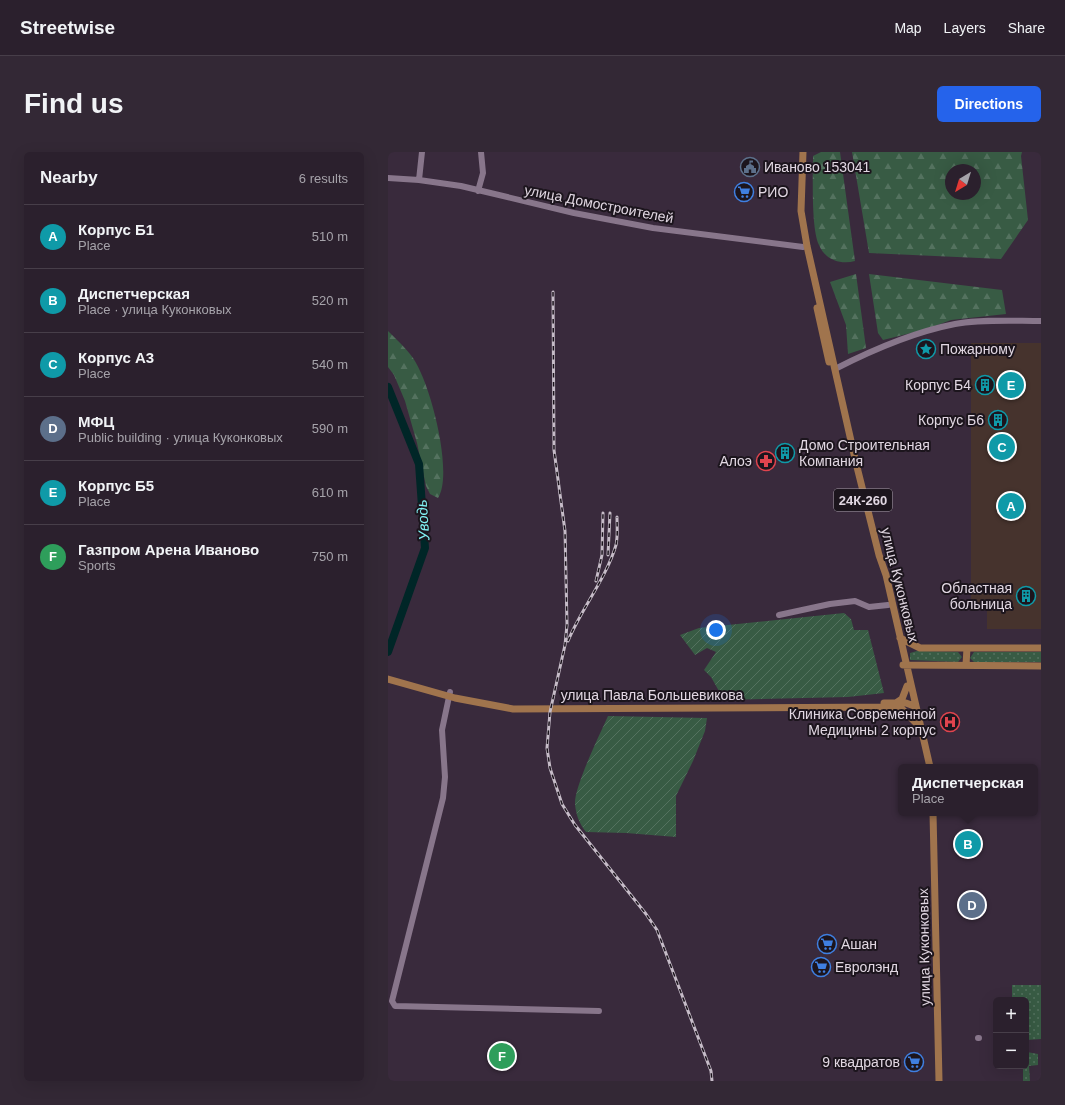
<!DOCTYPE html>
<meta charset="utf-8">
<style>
:root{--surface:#2b202d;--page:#332835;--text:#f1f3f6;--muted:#a6a3aa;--line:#473e49;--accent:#2563eb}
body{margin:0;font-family:Helvetica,sans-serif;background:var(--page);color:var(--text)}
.controls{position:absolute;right:12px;bottom:12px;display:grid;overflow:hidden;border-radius:6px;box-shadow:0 4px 16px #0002}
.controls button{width:36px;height:36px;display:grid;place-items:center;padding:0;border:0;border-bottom:1px solid var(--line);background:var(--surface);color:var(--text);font:20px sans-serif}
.compass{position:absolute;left:557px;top:12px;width:36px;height:36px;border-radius:50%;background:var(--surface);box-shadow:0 4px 16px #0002;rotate:218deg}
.you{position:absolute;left:328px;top:478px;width:14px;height:14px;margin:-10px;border:3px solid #fff;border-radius:50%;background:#1a73e8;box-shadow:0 0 0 6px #1a73e833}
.badge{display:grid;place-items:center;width:26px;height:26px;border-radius:50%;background:var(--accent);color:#fff;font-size:13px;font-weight:700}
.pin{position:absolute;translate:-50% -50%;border:2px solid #fff;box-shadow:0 1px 4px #0006}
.popup{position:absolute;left:510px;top:612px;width:140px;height:52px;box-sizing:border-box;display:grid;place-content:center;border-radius:6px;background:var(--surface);filter:drop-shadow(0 1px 3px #0005);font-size:13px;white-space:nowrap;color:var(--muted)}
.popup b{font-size:15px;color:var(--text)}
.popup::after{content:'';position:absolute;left:50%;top:100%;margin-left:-8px;border:8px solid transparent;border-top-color:var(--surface)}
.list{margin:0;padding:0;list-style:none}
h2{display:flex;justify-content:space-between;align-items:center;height:52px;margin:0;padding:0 16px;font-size:17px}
h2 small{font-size:13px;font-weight:400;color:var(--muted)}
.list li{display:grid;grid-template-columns:26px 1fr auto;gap:12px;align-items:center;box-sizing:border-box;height:64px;padding:0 16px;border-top:1px solid var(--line)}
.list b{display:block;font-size:15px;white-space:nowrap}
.list p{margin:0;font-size:13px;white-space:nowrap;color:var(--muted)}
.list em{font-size:13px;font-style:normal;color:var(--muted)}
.map{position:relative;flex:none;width:653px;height:929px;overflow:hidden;border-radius:6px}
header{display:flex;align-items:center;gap:24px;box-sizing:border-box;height:56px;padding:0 20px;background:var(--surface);border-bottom:1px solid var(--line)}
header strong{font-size:19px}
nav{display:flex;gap:22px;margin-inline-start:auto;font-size:14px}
.intro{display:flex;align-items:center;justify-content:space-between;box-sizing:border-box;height:96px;padding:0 24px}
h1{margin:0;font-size:28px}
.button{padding:10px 18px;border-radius:6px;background:var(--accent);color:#fff;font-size:14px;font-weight:700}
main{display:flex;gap:24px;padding:0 24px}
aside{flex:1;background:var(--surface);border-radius:6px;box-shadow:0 4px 16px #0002}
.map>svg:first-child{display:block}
</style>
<header>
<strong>Streetwise</strong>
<nav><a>Map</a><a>Layers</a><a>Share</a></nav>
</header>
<div class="intro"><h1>Find us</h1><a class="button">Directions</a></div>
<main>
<aside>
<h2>Nearby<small>6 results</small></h2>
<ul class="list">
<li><span class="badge" style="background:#0f9aa8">A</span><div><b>Корпус Б1</b><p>Place</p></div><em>510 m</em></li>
<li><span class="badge" style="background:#0f9aa8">B</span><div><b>Диспетчерская</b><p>Place · улица Куконковых</p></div><em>520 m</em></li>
<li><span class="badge" style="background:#0f9aa8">C</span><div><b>Корпус А3</b><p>Place</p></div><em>540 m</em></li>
<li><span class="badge" style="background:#5c6f8a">D</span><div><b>МФЦ</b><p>Public building · улица Куконковых</p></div><em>590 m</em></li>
<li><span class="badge" style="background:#0f9aa8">E</span><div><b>Корпус Б5</b><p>Place</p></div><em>610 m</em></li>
<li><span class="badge" style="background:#2e9e5b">F</span><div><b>Газпром Арена Иваново</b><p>Sports</p></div><em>750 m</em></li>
</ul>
</aside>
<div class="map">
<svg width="653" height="929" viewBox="0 0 653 929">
<defs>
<pattern id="grass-dots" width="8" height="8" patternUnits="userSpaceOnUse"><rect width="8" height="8" fill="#385b44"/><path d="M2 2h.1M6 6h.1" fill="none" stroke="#54725f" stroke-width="1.8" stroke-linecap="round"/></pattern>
<pattern id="forest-firs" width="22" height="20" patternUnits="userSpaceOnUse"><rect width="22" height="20" fill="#385b44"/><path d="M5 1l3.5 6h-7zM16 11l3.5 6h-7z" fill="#54725f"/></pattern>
<pattern id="garden-furrows" width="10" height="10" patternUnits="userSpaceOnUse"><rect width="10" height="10" fill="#385b44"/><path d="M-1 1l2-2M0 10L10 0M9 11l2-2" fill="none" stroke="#54725f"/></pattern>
</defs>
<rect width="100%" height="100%" fill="#392a3c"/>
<!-- medical -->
<path fill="#46332d" d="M 583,191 L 653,191 L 653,477 L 599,477 L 599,451 L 583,451 Z"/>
<!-- grass -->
<path fill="url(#grass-dots)" d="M 529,499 L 570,500 L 574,505 L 570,510 L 522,508 L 522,501 Z
M 586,500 L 653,500 L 653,510 L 586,510 L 582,506 Z
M 624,833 L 653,833 L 653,887 L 639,888 L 639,900 L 650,902 L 650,913 L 641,914 L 642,929 L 635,929 L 635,914 L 638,914 L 638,848 L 624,848 Z"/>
<!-- forest -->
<path fill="url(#forest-firs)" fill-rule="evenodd" d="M 433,0 L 452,0 L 467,109 C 453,113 437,108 431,93 C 423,76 425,25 425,4 Z
M 464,0 L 634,0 L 633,4 L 640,68 L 613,107 L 481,101 ZM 563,18 L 587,18 L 587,42 L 563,42 Z
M 468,122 L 478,196 L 460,202 L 458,173 L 442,130 Z
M 481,122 L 614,138 L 618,162 L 563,168 L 539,177 L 495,188 L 490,181 Z
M 0,179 C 8,187 18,196 25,206 C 42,230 66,321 50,346 L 42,342 L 38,334 L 29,291 L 17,249 L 6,223 L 0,215 Z"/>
<!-- garden -->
<path fill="url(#garden-furrows)" d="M 456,461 L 463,467 L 466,478 L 480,478 L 496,541 L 460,545 L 336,548 L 323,525 L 316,518 L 328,500 L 319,496 L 307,503 L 292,483 L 311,476 Z
M 220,564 L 319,566 L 317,579 L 305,609 L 288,644 L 288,685 L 238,681 L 198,680 C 191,671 188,663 187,652 C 186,635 212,582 220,564 Z"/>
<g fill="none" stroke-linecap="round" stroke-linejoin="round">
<!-- river -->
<path stroke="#002627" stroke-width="8" d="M 0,235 L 31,312 L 37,396 L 0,500"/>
<!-- minor -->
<path stroke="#88768b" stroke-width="6" d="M 0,26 L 31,28 L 73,34 L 186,61 L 265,76 L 415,95
M 31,28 L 34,0
M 90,39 L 95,21 L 93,0
M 447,217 C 484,198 526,180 567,172 C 595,167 625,169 653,169
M 391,463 L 442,452 L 467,449 L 481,455 L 500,453
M 62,540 L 54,578 L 57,625 L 55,646 L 4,849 L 7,854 L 211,859
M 590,886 L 591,886"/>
<!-- major -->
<path stroke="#a0744d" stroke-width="7" d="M 415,0 L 413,59 L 419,94 L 468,311 L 491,403 L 498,423 L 542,615
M 429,156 L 441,210
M 512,486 L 532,496 L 653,496
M 515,513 L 653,514
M 578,513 L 579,496
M 0,527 L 67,546 L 125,557 L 502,555 L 515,558 L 527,570
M 496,551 L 518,551 L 526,554 L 528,557
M 508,551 L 514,547 L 519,534
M 545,661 L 551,929"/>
<defs>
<path id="rail" d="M 165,140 L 166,298 L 177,379 L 179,473 L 177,493 L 162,560 L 159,596 L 162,616 L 174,652 L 187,673 L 258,762 L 269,778 L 323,919 L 324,929
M 220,403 L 222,361
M 208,429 L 214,403 L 215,361
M 180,489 C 193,457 218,427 228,393 C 230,384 229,374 229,365"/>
</defs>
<!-- rail casing -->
<use href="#rail" stroke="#c6bcc8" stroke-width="3"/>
<!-- rail -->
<use href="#rail" stroke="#1c151d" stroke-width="1.5" stroke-dasharray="4.5" stroke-linecap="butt"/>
</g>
<!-- icons -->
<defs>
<symbol id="civic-ring" viewBox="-11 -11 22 22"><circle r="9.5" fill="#1c151d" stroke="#5c6f8a" stroke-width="1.5"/><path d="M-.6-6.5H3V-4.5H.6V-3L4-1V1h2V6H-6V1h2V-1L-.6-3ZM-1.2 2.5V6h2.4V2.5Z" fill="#5c6f8a"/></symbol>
<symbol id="supermarket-ring" viewBox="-11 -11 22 22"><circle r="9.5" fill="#1c151d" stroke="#3f7fe0" stroke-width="1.5"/><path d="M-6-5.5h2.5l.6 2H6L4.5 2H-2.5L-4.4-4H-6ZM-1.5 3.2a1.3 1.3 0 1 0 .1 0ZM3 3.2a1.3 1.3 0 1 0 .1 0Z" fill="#3f7fe0"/></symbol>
<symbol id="sight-ring" viewBox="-11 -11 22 22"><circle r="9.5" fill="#1c151d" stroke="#0f9aa8" stroke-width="1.5"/><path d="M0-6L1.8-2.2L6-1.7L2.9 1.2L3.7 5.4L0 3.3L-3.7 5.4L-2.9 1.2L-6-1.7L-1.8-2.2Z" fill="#0f9aa8"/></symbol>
<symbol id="building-ring" viewBox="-11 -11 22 22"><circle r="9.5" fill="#1c151d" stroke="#0f9aa8" stroke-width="1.5"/><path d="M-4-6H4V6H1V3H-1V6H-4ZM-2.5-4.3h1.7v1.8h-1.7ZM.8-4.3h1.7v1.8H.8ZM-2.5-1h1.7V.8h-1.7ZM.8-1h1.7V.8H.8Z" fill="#0f9aa8"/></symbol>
<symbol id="pharmacy-ring" viewBox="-11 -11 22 22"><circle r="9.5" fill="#1c151d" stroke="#e0444e" stroke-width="1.5"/><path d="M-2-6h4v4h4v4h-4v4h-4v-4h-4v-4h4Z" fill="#e0444e"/></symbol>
<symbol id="hospital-ring" viewBox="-11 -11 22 22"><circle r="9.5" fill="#1c151d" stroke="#e0444e" stroke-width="1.5"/><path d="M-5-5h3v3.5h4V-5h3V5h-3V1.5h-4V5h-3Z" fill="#e0444e"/></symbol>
</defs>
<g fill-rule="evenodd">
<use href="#civic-ring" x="351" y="4" width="22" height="22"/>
<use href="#supermarket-ring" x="345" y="29" width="22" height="22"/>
<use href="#sight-ring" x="527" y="186" width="22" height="22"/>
<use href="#building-ring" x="586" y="222" width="22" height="22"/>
<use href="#building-ring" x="599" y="257" width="22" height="22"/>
<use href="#building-ring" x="386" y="290" width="22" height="22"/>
<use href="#pharmacy-ring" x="367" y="298" width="22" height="22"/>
<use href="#building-ring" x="627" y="433" width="22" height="22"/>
<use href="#hospital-ring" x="551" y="559" width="22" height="22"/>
<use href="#supermarket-ring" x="428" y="781" width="22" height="22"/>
<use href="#supermarket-ring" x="422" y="804" width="22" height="22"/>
<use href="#supermarket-ring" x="515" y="899" width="22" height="22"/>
</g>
<g text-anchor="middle" stroke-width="4" stroke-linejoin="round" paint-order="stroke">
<!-- shield labels -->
<rect fill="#1c151d" stroke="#a69da7" stroke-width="1" x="446" y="337" width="58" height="22" rx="3"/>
<g font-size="13" font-weight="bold" fill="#e1d7e2">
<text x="475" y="353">24К-260</text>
</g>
<!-- poi labels -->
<g font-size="14" fill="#e1d7e2" stroke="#1c151d" text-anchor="start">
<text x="376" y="20">Иваново 153041</text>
<text x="370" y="45">РИО</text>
<text x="552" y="202">Пожарному</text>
<text x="583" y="238" text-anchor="end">Корпус Б4</text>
<text x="596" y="273" text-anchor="end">Корпус Б6</text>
<text x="411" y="298">Домо Строительная<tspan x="411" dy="16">Компания</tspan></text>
<text x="364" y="314" text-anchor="end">Алоэ</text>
<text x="624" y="441" text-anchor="end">Областная<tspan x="624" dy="16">больница</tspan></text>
<text x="548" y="567" text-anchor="end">Клиника Современной<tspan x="548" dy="16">Медицины 2 корпус</tspan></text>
<text x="453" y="797">Ашан</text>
<text x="447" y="820">Евролэнд</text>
<text x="512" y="915" text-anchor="end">9 квадратов</text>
</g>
<!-- street labels -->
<g font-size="14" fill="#e1d7e2" stroke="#1c151d">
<text transform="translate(211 52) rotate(11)" y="5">улица Домостроителей</text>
<text transform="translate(512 433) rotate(76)" y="5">улица Куконковых</text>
<text x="264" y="548">улица Павла Большевикова</text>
<text transform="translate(536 795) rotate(-91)" y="5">улица Куконковых</text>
</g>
<!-- water labels -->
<g font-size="15" font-style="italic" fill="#82f3f5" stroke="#1c151d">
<text transform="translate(35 368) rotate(-94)" y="5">Уводь</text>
</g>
</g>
</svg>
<div class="controls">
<button>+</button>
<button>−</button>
</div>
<svg class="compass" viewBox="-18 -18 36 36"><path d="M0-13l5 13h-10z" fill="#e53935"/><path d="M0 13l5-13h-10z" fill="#a6a3aa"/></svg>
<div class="you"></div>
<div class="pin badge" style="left:623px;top:354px;background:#0f9aa8">A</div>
<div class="pin badge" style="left:580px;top:692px;background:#0f9aa8">B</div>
<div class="popup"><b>Диспетчерская</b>Place</div>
<div class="pin badge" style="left:614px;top:295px;background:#0f9aa8">C</div>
<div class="pin badge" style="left:584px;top:753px;background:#5c6f8a">D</div>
<div class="pin badge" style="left:623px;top:233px;background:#0f9aa8">E</div>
<div class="pin badge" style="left:114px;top:904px;background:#2e9e5b">F</div>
</div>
</main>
